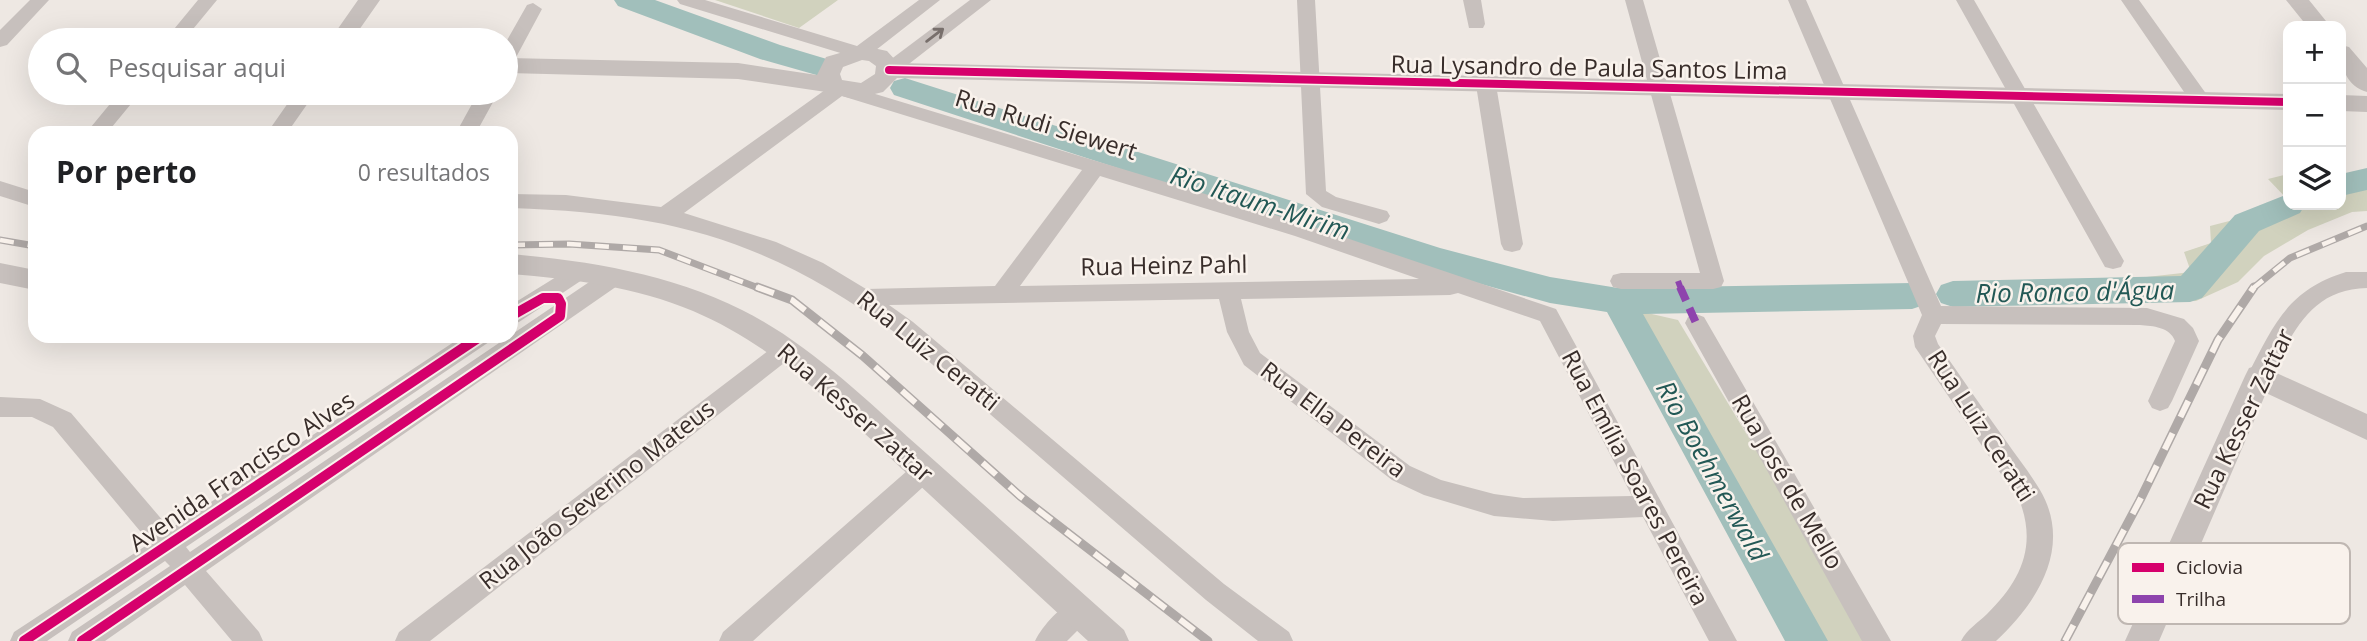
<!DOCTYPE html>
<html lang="pt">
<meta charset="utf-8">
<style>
:root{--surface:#fff;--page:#f2f2f2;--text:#202124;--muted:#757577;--line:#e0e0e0}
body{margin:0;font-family:"Open Sans",sans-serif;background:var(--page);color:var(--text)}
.controls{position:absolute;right:21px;top:21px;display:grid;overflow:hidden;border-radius:14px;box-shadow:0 7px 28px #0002}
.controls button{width:63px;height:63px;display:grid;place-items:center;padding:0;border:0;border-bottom:2px solid var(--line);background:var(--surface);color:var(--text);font:35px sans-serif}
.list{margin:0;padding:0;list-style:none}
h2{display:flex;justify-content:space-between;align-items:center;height:91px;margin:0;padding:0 28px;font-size:30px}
h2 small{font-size:23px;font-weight:400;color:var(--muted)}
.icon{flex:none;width:38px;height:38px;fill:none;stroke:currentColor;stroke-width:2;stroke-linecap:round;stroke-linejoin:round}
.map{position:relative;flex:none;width:2367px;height:641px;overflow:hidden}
.search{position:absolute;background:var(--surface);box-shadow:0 7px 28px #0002;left:28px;top:28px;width:490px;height:77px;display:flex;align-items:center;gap:18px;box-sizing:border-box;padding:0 24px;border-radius:38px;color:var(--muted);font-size:26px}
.panel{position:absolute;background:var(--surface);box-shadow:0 7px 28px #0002;left:28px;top:126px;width:490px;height:217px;border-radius:21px}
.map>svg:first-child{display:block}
</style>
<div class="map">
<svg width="2367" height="641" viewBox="0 0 2367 641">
<rect width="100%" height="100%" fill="#eee8e3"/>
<!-- green -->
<path fill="#d1d2be" d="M 715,0 L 838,0 L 799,28 Z
M 2367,173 L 2367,211 L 2352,212 L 2308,230 L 2264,256 L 2238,282 L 2196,301 L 2125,303 L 1969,302 L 1971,288 L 2076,285 L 2191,272 L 2184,252 L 2211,243 L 2210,226 L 2264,212 L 2287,199 L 2268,179 L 2288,174 L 2288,205 L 2341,205 L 2341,174 Z
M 1643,312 L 1678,320 L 1871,641 L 1786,641 L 1627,339 Z"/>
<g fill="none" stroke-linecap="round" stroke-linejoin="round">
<!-- river -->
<path fill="#a1bfbb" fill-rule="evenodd" d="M 614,0 L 655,0 L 780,45 L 830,60 L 835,67 L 830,74 L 820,76 L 760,59 L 618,6 Z
M 905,78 L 1440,248 L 1550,277 L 1618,288 L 1912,283 L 1924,287 L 1929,296 L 1924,305 L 1912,309 L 1643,314 L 1828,641 L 1785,641 L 1607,312 L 1550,303 L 1423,268 L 894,95 L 890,88 L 894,81 Z
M 2367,168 L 2367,190 L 2341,196 L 2341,174 Z
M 2288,194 L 2288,205 L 2305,205 L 2300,213 L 2259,231 L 2202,298 L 2190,302 L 1953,307 L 1941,303 L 1936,294 L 1941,285 L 1953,281 L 2181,276 L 2235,215 Z"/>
<!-- minor -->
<path fill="#c7c0bd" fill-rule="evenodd" d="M 30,0 L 49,0 L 7,45 L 0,47 L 0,30 Z
M 198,0 L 217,0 L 184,40 L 165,40 Z
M 677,0 L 705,0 L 857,46 L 919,0 L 940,0 L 867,57 L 860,59 L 680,4 Z
M 970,0 L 991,0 L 896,74 L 882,74 L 879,70 L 882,66 Z
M 1297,0 L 1315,0 L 1326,191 L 1336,197 L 1387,211 L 1390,216 L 1387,221 L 1379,224 L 1322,207 L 1306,194 Z
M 1463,0 L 1481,0 L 1485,24 L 1483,28 L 1469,28 Z
M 1625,0 L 1643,0 L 1724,281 L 1721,287 L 1713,289 L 1621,289 L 1613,287 L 1610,281 L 1613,275 L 1621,273 L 1700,273 Z
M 1788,0 L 1806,0 L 1941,306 L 2147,308 L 2184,319 L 2193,328 L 2199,341 L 2172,401 L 2168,408 L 2160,411 L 2152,408 L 2148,401 L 2175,341 C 2170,327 2153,326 2140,325 L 1941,324 L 1935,336 L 1938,344 C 1961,377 1983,409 2006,441 C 2017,457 2030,473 2040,490 C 2073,546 2038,602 1996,641 L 1961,641 C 1967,629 1978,623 1987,614 C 2020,582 2037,547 2020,502 L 1915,347 L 1913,336 L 1922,315 Z
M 1956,0 L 1974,0 L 2124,261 L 2121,267 L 2113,269 L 2105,267 Z
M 2121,0 L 2139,0 L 2207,95 L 2210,100 L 2207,105 L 2193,105 Z
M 533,3 L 542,9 L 513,63 L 506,65 L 506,42 L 527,5 Z
M 1486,79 L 1493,81 L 1496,85 L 1523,244 L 1520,250 L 1512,252 L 1504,250 L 1501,244 L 1476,85 L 1479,81 Z
M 839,83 L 1311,226 L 1556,309 L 1737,641 L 1709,641 L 1643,517 L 1553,521 L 1494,516 L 1424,495 L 1392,480 L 1244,365 L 1227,332 L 1219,299 L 889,305 L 913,322 L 1224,584 L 1289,632 L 1293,641 L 1258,641 L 1206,600 L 897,334 C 768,240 670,213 511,208 L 511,194 L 566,195 L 661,207 L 832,85 ZM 842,96 L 1082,170 L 995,286 L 866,289 L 823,263 L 776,242 L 684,213 ZM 1100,176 L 1295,236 L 1419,279 L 1020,286 ZM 1458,293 L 1540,321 L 1632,496 L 1523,498 L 1494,494 L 1441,480 L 1410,466 L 1260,353 L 1249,332 L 1241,299 L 1450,295 Z
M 119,93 L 140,93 L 107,133 L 86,133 Z
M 295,93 L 315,93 L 287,133 L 267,133 Z
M 478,93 L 498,93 L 476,133 L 456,133 Z
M 0,181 L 35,192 L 35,207 L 0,196 Z
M 577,264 L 585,266 L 588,272 L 585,278 L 519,322 L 511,325 L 511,305 Z
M 612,270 L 620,272 L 623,278 L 620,284 L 206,571 L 259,632 L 263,641 L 232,641 L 185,585 L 105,641 L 68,641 L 72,632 L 170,566 L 165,561 L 47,641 L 10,641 L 14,632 L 150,543 L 53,427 L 32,417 L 0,417 L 0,397 L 40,399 L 71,413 L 170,529 L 463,336 L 492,336 L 489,342 L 186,547 L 190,552 L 604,272 Z
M 2346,272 L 2367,272 L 2367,288 C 2308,289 2291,337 2267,383 L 2259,385 L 2251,383 L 2247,376 C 2274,325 2287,290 2346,272 Z
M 1696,314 L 1704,317 L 1891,641 L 1862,641 L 1685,323 L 1688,317 Z
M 785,341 L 793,344 L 797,350 L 793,356 L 430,641 L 395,641 L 399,632 L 777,344 Z
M 924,461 L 933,464 L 936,471 L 933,478 L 753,641 L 719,641 L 723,632 L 915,464 Z
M 1078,599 L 1088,602 L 1091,611 L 1088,620 L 1067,641 L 1035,641 C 1043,625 1061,605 1078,599 Z"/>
<!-- tertiary -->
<path fill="#c7c0bd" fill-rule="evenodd" d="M 358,0 L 380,0 L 352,40 L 330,40 Z
M 2286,0 L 2309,0 L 2330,26 L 2307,26 Z
M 2341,45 L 2349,47 L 2367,68 L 2367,92 C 2345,86 2340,64 2341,45 Z
M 864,46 L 887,51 L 898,63 L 2288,94 L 2288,110 L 897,78 L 883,92 L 854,99 L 826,92 L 738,79 L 506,73 L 506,58 L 738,63 L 817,75 L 826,57 ZM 862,60 L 869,61 L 876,66 L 875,74 L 861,83 L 842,80 L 840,74 L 843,67 Z
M 2341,95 L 2367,96 L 2367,112 L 2341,111 Z
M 511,254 C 590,261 670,274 742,310 C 808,343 863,397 918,446 C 987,507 1055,569 1124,630 L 1129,641 L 1088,641 C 1031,588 973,535 916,482 C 848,418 780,348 693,311 C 636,287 572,279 511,274 Z
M 0,263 L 35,270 L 35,290 L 0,283 Z
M 2259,365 L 2367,414 L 2367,440 L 2266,393 L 2159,641 L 2125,641 L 2245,376 L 2249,368 Z"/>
<defs>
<path id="rail-far1" d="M 0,240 L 35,246
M 511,245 L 569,244 L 659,250 L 761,289
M 2252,289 L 2290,258 L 2367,226"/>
<path id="rail" d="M 757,287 L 792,300 L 863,356 L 1020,496 L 1208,641
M 2065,641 L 2140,500 L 2218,340 L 2254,287"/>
</defs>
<!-- rail-far1 casing -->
<use href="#rail-far1" stroke="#afa9a7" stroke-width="7"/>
<!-- rail casing -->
<use href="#rail" stroke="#afa9a7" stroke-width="9"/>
<!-- rail-far1 -->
<use href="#rail-far1" stroke="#f9f2ec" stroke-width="4.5" stroke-dasharray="14" stroke-linecap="butt"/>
<!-- rail -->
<use href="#rail" stroke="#f9f2ec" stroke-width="6" stroke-dasharray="18" stroke-linecap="butt"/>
<!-- quiet-far1 -->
<path stroke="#8e44ad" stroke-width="6" stroke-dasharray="12 6" stroke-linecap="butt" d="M 1678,281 L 1681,289"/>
<!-- quiet -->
<path stroke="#8e44ad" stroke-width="8" stroke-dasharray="15 8" stroke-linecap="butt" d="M 1680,287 L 1696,323"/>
<defs>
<path id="cycleway-far1" d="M 889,70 L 2288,102"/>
<path id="cycleway" d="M 24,641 L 481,336
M 82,641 L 560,316 L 561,304 L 558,298 L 543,298 L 511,316"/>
</defs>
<!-- cycleway-far1 casing -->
<use href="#cycleway-far1" stroke="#f9f2ec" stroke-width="11"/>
<!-- cycleway casing -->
<use href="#cycleway" stroke="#f9f2ec" stroke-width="14"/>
<!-- cycleway-far1 -->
<use href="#cycleway-far1" stroke="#d6006c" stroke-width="8"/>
<!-- cycleway -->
<use href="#cycleway" stroke="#d6006c" stroke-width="10"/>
</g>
<!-- one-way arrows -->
<defs><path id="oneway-shaft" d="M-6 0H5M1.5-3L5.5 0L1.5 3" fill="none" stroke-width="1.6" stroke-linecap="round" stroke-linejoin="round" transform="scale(1.75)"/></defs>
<use stroke="#786f6c" href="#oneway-shaft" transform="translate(935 35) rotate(-37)"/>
<g text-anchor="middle" stroke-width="5" stroke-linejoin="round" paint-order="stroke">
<!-- street labels -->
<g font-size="24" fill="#382d2a" stroke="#f9f2ec">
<text transform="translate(1589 68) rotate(1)" y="8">Rua Lysandro de Paula Santos Lima</text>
<text transform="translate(1046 125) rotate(17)" y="8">Rua Rudi Siewert</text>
<text transform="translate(1164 266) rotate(-1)" y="8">Rua Heinz Pahl</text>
<text transform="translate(928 351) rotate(39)" y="8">Rua Luiz Ceratti</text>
<text transform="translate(855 413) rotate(41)" y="8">Rua Kesser Zattar</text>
<text transform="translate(2244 419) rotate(-64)" y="8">Rua Kesser Zattar</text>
<text transform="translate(1333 420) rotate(37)" y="8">Rua Ella Pereira</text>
<text transform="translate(1981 426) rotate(57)" y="8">Rua Luiz Ceratti</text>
<text transform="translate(242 472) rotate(-34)" y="8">Avenida Francisco Alves</text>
<text transform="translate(1635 478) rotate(62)" y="8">Rua Emília Soares Pereira</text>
<text transform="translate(1787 482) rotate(60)" y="8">Rua José de Mello</text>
<text transform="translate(597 495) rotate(-38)" y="8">Rua João Severino Mateus</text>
</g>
<!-- water labels -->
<g font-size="26" font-style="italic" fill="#225855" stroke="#f9f2ec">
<text transform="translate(1260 203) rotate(18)" y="9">Rio Itaum-Mirim</text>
<text transform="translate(2075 292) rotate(-1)" y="9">Rio Ronco d'Água</text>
<text transform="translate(1712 471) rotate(61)" y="9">Rio Boehmerwald</text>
</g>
</g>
<!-- legend -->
<rect x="2118" y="543" width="232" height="81" rx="10" fill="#f9f2ec" stroke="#bfb7b2" stroke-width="2"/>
<rect x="2132" y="563" width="32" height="9" fill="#d6006c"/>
<rect x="2132" y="595" width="32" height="8" fill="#8e44ad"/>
<g font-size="19" fill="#382d2a">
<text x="2176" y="574">Ciclovia</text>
<text x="2176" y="606">Trilha</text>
</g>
</svg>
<div class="controls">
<button>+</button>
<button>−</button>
<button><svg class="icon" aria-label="layers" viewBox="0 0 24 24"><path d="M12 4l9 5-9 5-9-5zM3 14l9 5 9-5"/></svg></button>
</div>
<div class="search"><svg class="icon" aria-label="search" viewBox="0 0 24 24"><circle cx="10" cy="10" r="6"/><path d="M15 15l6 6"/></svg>Pesquisar aqui</div>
<section class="panel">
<h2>Por perto<small>0 resultados</small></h2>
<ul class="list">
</ul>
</section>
</div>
